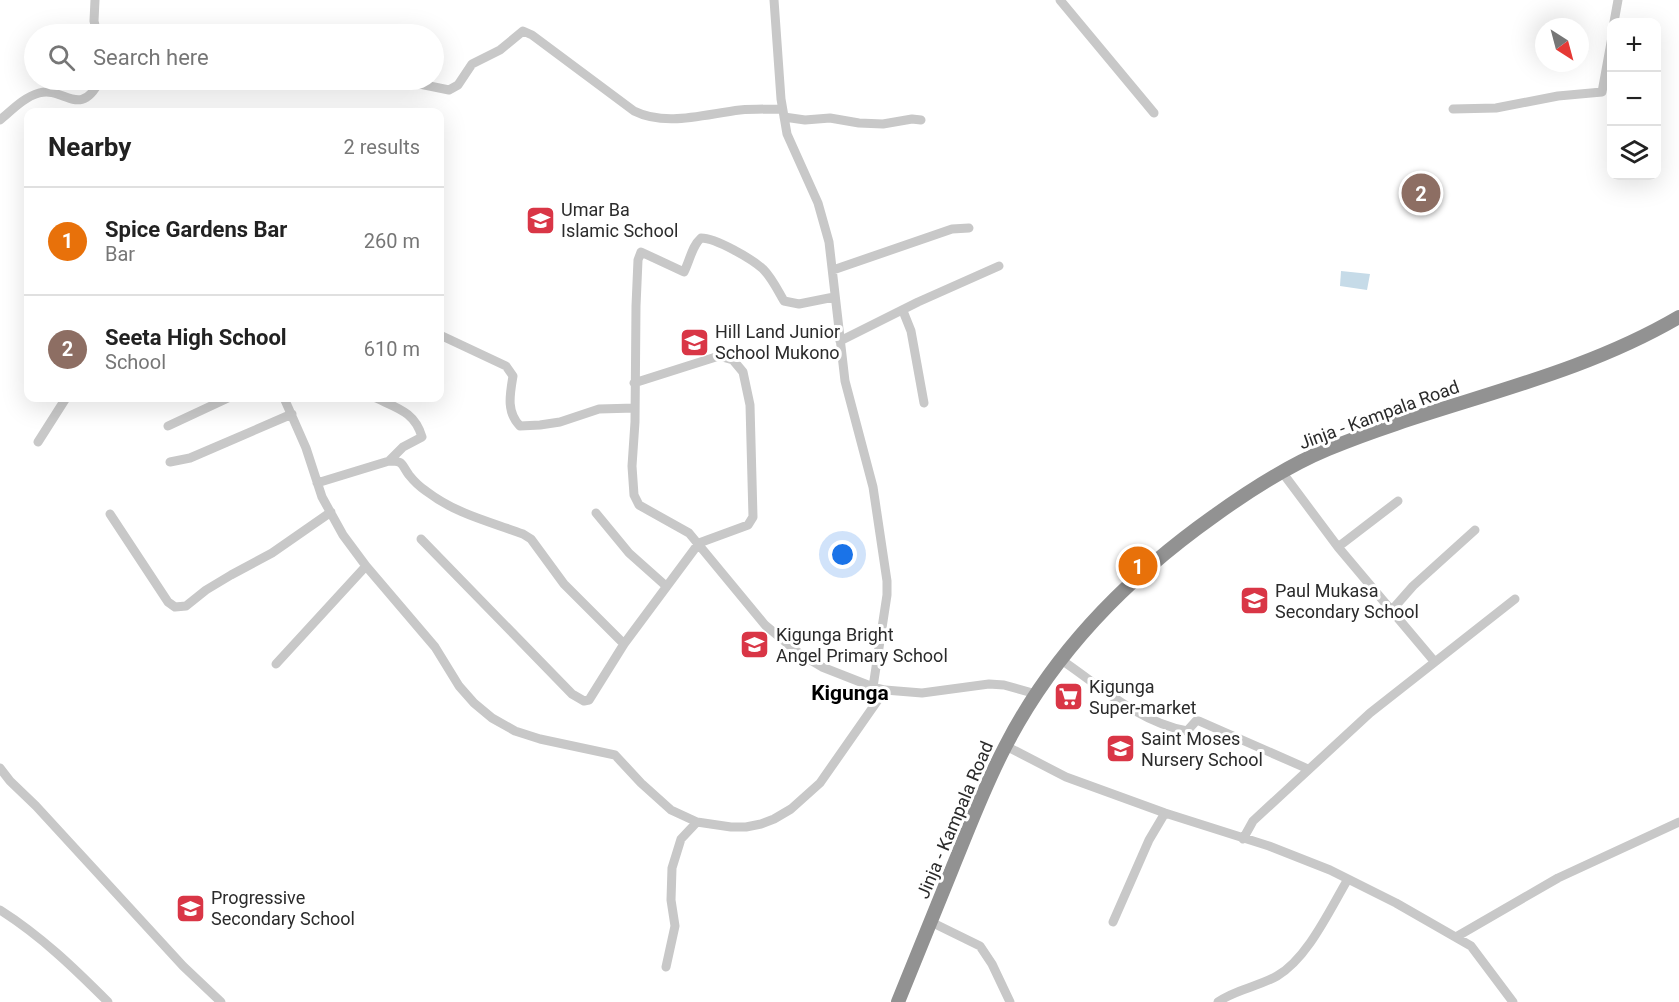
<!DOCTYPE html>
<meta charset="utf-8">
<style>
:root{--surface:#fff;--page:#f6f6f6;--text:#222;--muted:#767676;--line:#e0e0e0;--accent:#db2777}
body{margin:0;font-family:Roboto,sans-serif;background:var(--page);color:var(--text)}
.controls{position:absolute;right:18px;top:18px;display:grid;overflow:hidden;border-radius:12px;box-shadow:0 6px 24px #0002}
.controls button{width:54px;height:54px;display:grid;place-items:center;padding:0;border:0;border-bottom:2px solid var(--line);background:var(--surface);color:var(--text);font:30px sans-serif}
.compass{position:absolute;left:1535px;top:18px;width:54px;height:54px;border-radius:50%;background:var(--surface);box-shadow:0 6px 24px #0002;rotate:144deg}
.you{position:absolute;left:843px;top:555px;width:21px;height:21px;margin:-15px;border:4px solid #fff;border-radius:50%;background:#1a73e8;box-shadow:0 0 0 9px #1a73e833}
.badge{display:grid;place-items:center;width:39px;height:39px;border-radius:50%;background:var(--accent);color:#fff;font-size:20px;font-weight:700}
.pin{position:absolute;translate:-50% -50%;border:3px solid #fff;box-shadow:0 2px 6px #0006}
.list{margin:0;padding:0;list-style:none}
h2{display:flex;justify-content:space-between;align-items:center;height:78px;margin:0;padding:0 24px;font-size:26px}
h2 small{font-size:20px;font-weight:400;color:var(--muted)}
.list li{display:grid;grid-template-columns:39px 1fr auto;gap:18px;align-items:center;box-sizing:border-box;height:108px;padding:0 24px;border-top:2px solid var(--line)}
.list b{display:block;font-size:22px;white-space:nowrap}
.list p{margin:0;font-size:20px;white-space:nowrap;color:var(--muted)}
.list em{font-size:20px;font-style:normal;color:var(--muted)}
.icon{flex:none;width:33px;height:33px;fill:none;stroke:currentColor;stroke-width:2;stroke-linecap:round;stroke-linejoin:round}
.map{position:relative;flex:none;width:1679px;height:1002px;overflow:hidden}
.search{position:absolute;background:var(--surface);box-shadow:0 6px 24px #0002;left:24px;top:24px;width:420px;height:66px;display:flex;align-items:center;gap:15px;box-sizing:border-box;padding:0 21px;border-radius:33px;color:var(--muted);font-size:22px}
.panel{position:absolute;background:var(--surface);box-shadow:0 6px 24px #0002;left:24px;top:108px;width:420px;height:294px;border-radius:12px}
.map>svg:first-child{display:block}
</style>
<div class="map">
<svg width="1679" height="1002" viewBox="0 0 1679 1002">
<rect width="100%" height="100%" fill="#fff"/>
<!-- water -->
<path fill="#c6dbe8" d="M 1341,271 L 1370,274 L 1367,290 L 1340,286 Z"/>
<g fill="none" stroke-linecap="round" stroke-linejoin="round">
<!-- minor -->
<path stroke="#c8c8c8" stroke-width="9" d="M 95,0 L 94,21 L 97,34
M 774,0 L 781,99 L 787,134 L 818,203 L 829,242 L 845,381 L 873,487 L 887,581 L 887,595 L 873,687
M 1060,0 L 1154,113
M 1614,22 L 1618,0
M 400,80 L 449,90 L 458,85 L 472,64 L 500,50 L 523,31 L 532,35 L 634,111 C 666,127 705,114 740,110 C 754,109 768,109 782,109
M 1453,109 L 1496,108 L 1558,96 L 1602,92 L 1612,37
M 784,117 L 805,120 L 830,118 L 859,123 L 883,124 L 912,119 L 921,120
M 0,120 C 11,111 24,97 39,93 C 64,86 80,120 100,80
M 833,270 L 952,229 L 969,228
M 834,297 L 799,304 L 784,301 C 778,291 772,278 763,269 C 752,259 716,238 701,238 C 692,246 690,260 684,272 L 641,252 L 638,260 L 636,306 L 635,422 L 632,466 L 634,495 L 639,505 L 689,533 L 765,625 L 800,654 L 822,667 L 873,687 L 885,690 L 922,693 L 989,684 L 1004,685 L 1036,694
M 903,311 L 911,331 L 924,403
M 440,335 L 506,366 L 513,376 C 510,394 506,412 520,426 L 540,425 L 560,422 L 599,409 L 635,408
M 840,341 L 918,302 L 999,266
M 284,398 L 306,448 L 322,497 L 343,535 L 366,566 L 435,647 L 459,686 L 474,703 L 492,718 L 515,731 L 540,739 L 615,755 L 641,783 L 671,810 L 697,822 L 731,827 L 746,827 L 761,824 L 774,819 L 791,809 L 820,783 L 885,690
M 376,398 C 397,408 415,412 422,437 L 403,447 L 389,461
M 168,426 L 228,398
M 38,442 L 66,398
M 170,462 L 190,458 L 292,414
M 1282,472 L 1338,547 L 1434,661
M 317,483 L 389,461 C 404,461 401,464 409,475 C 413,480 420,487 426,491 C 456,514 488,521 523,534 L 531,539 L 564,584 L 624,644
M 596,513 L 629,553 L 666,586
M 110,514 L 168,602 L 175,607 L 186,606 L 206,590 L 231,575 L 272,553 L 331,512
M 421,539 L 572,694 L 584,701 L 589,700 L 624,644 L 699,543 L 748,525 L 753,517 L 750,405 L 743,372 L 733,360 L 719,356 L 634,383
M 1338,547 L 1398,501
M 1391,611 L 1413,586 L 1475,530
M 1060,659 C 1100,686 1138,722 1187,731 L 1196,721 L 1199,721 L 1308,769
M 276,664 L 366,566
M 1006,746 L 1066,777 L 1165,813 L 1269,846 L 1330,870 L 1396,903 L 1471,946 L 1513,1002
M 0,768 L 10,781 L 36,806 L 183,966 L 221,1002
M 1243,839 L 1253,821 L 1370,713 L 1515,599
M 0,910 C 41,936 74,968 108,1002
M 931,922 L 980,946 L 992,964 L 1010,1002
M 1113,922 L 1149,840 L 1165,813
M 1456,937 L 1558,878 L 1679,822
M 666,967 L 675,926 L 671,900 L 672,868 L 681,839 L 697,822
M 1218,1002 C 1236,989 1258,987 1277,976 C 1308,958 1330,909 1348,879"/>
<!-- highway -->
<path stroke="#929292" stroke-width="14" d="M 898,1002 C 916,958 934,914 952,869 C 969,828 984,787 1005,747 C 1053,653 1128,577 1214,516 C 1250,490 1287,466 1328,449 C 1444,401 1570,381 1679,317"/>
</g>
<!-- icons -->
<defs>
<symbol id="school-square" viewBox="-11 -11 22 22"><rect x="-9" y="-9" width="18" height="18" rx="4" fill="#d93646" stroke="#fff"/><path d="M0-5L7-2L0 1L-7-2ZM-4 1L0 2.5L4 1V4Q0 6-4 4Z" fill="#fff"/></symbol>
<symbol id="supermarket-square" viewBox="-11 -11 22 22"><rect x="-9" y="-9" width="18" height="18" rx="4" fill="#d93646" stroke="#fff"/><path d="M-6-5.5h2.5l.6 2H6L4.5 2H-2.5L-4.4-4H-6ZM-1.5 3.2a1.3 1.3 0 1 0 .1 0ZM3 3.2a1.3 1.3 0 1 0 .1 0Z" fill="#fff"/></symbol>
</defs>
<g fill-rule="evenodd">
<use href="#school-square" x="524" y="204" width="33" height="33"/>
<use href="#school-square" x="678" y="326" width="33" height="33"/>
<use href="#school-square" x="1238" y="584" width="33" height="33"/>
<use href="#school-square" x="738" y="628" width="33" height="33"/>
<use href="#supermarket-square" x="1052" y="680" width="33" height="33"/>
<use href="#school-square" x="1104" y="732" width="33" height="33"/>
<use href="#school-square" x="174" y="892" width="33" height="33"/>
</g>
<g text-anchor="middle" stroke-width="6" stroke-linejoin="round" paint-order="stroke">
<!-- poi labels -->
<g font-size="18" fill="#2b2b2b" stroke="#fff" text-anchor="start">
<text x="561" y="216">Umar Ba<tspan x="561" dy="21">Islamic School</tspan></text>
<text x="715" y="338">Hill Land Junior<tspan x="715" dy="21">School Mukono</tspan></text>
<text x="1275" y="597">Paul Mukasa<tspan x="1275" dy="21">Secondary School</tspan></text>
<text x="776" y="641">Kigunga Bright<tspan x="776" dy="21">Angel Primary School</tspan></text>
<text x="1089" y="693">Kigunga<tspan x="1089" dy="21">Super-market</tspan></text>
<text x="1141" y="745">Saint Moses<tspan x="1141" dy="21">Nursery School</tspan></text>
<text x="211" y="904">Progressive<tspan x="211" dy="21">Secondary School</tspan></text>
</g>
<!-- street labels -->
<g font-size="18" fill="#2b2b2b" stroke="#fff">
<text transform="translate(1379 415) rotate(-20)" y="6">Jinja - Kampala Road</text>
<text transform="translate(955 820) rotate(-67)" y="6">Jinja - Kampala Road</text>
</g>
<!-- quarter labels -->
<g font-size="21" font-weight="bold" fill="#000" stroke="#fff">
<text x="850" y="700">Kigunga</text>
</g>
</g>
</svg>
<div class="controls">
<button>+</button>
<button>−</button>
<button><svg class="icon" aria-label="layers" viewBox="0 0 24 24"><path d="M12 4l9 5-9 5-9-5zM3 14l9 5 9-5"/></svg></button>
</div>
<svg class="compass" viewBox="-18 -18 36 36"><path d="M0-13l5 13h-10z" fill="#e53935"/><path d="M0 13l5-13h-10z" fill="#767676"/></svg>
<div class="you"></div>
<div class="pin badge" style="left:1138px;top:566px;background:#e8710a">1</div>
<div class="pin badge" style="left:1421px;top:193px;background:#8d6e63">2</div>
<div class="search"><svg class="icon" aria-label="search" viewBox="0 0 24 24"><circle cx="10" cy="10" r="6"/><path d="M15 15l6 6"/></svg>Search here</div>
<section class="panel">
<h2>Nearby<small>2 results</small></h2>
<ul class="list">
<li><span class="badge" style="background:#e8710a">1</span><div><b>Spice Gardens Bar</b><p>Bar</p></div><em>260 m</em></li>
<li><span class="badge" style="background:#8d6e63">2</span><div><b>Seeta High School</b><p>School</p></div><em>610 m</em></li>
</ul>
</section>
</div>
